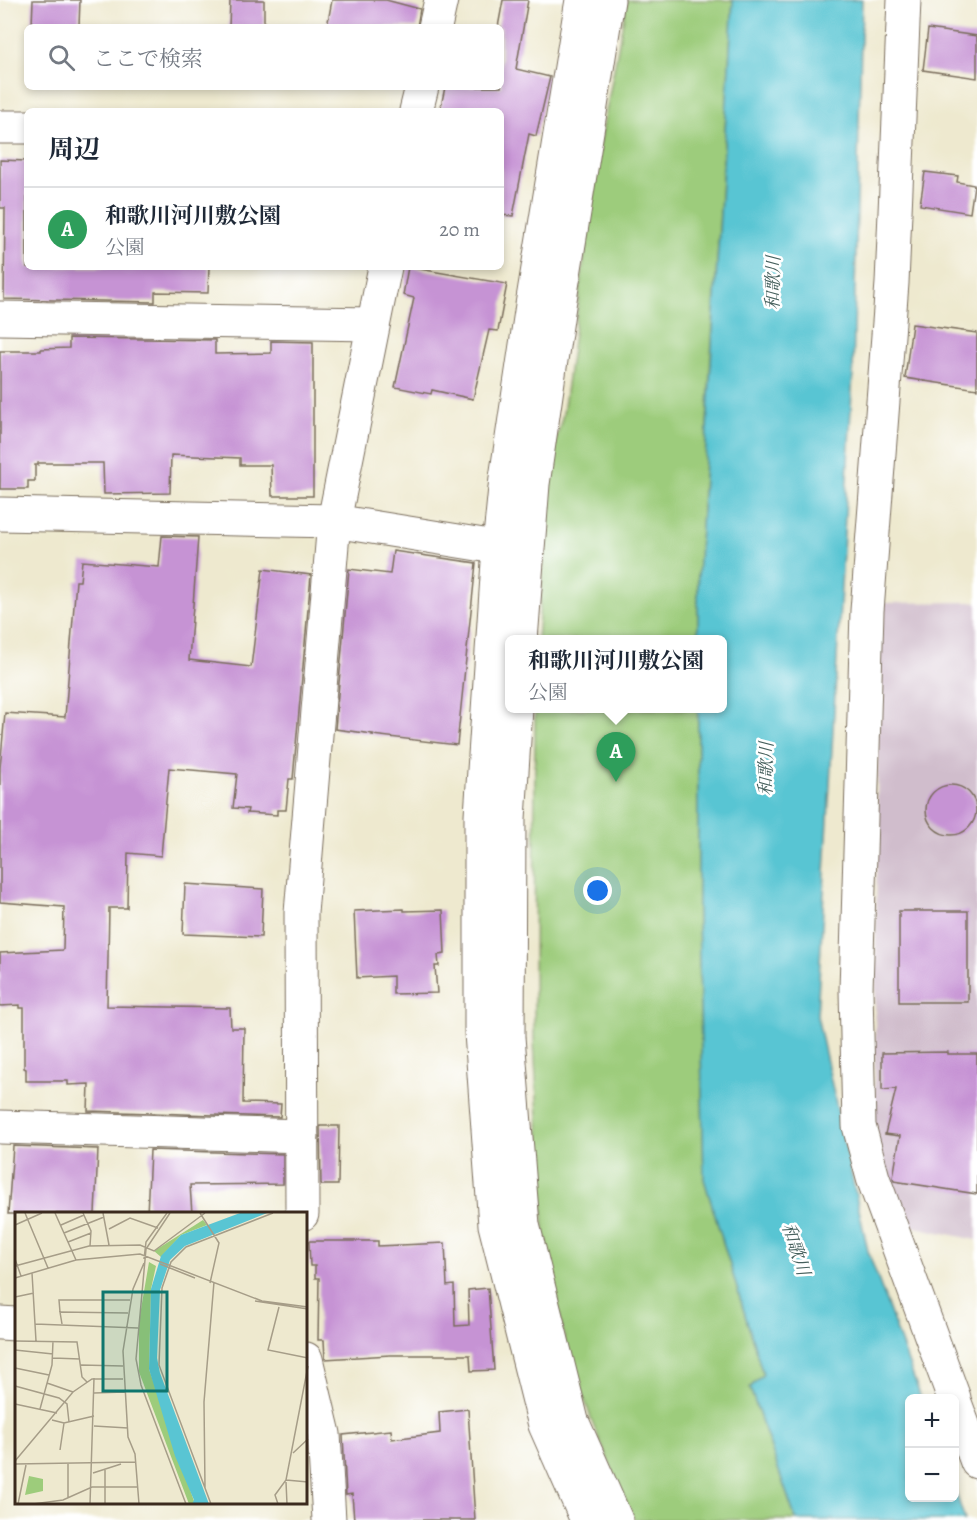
<!DOCTYPE html>
<html lang="ja">
<meta charset="utf-8">
<style>
:root{--surface:#fff;--page:#f6f6f7;--text:#1f2937;--muted:#747a83;--line:#e0e1e3;--accent:#7c3aed}
body{margin:0;font-family:Alegreya,"Noto Serif JP",serif;background:var(--page);color:var(--text)}
.controls{position:absolute;right:18px;bottom:18px;display:grid;overflow:hidden;border-radius:9px;box-shadow:0 3px 9px #0003}
.controls button{width:54px;height:54px;display:grid;place-items:center;padding:0;border:0;border-bottom:2px solid var(--line);background:var(--surface);color:var(--text);font:30px sans-serif}
.you{position:absolute;left:598px;top:891px;width:21px;height:21px;margin:-15px;border:4px solid #fff;border-radius:50%;background:#1a73e8;box-shadow:0 0 0 9px #1a73e833}
.badge{display:grid;place-items:center;width:39px;height:39px;border-radius:50%;background:var(--accent);color:#fff;font-size:20px;font-weight:700}
.pin{position:absolute;translate:-50% -50px;filter:drop-shadow(0 2px 3px #0008)}
.pin::after{content:'';position:absolute;top:32px;width:21px;height:18px;background:inherit;clip-path:polygon(0 0,100% 0,50% 100%)}
.popup{position:absolute;left:505px;top:635px;width:222px;height:78px;box-sizing:border-box;display:grid;place-content:center;border-radius:9px;background:var(--surface);filter:drop-shadow(0 2px 4px #0005);font-size:20px;white-space:nowrap;color:var(--muted)}
.popup b{font-size:22px;color:var(--text)}
.popup::after{content:'';position:absolute;left:50%;top:100%;margin-left:-12px;border:12px solid transparent;border-top-color:var(--surface)}
.list{margin:0;padding:0;list-style:none}
h2{display:flex;justify-content:space-between;align-items:center;height:78px;margin:0;padding:0 24px;font-size:26px}
h2 small{font-size:20px;font-weight:400;color:var(--muted)}
.list li{display:grid;grid-template-columns:39px 1fr auto;gap:18px;align-items:center;box-sizing:border-box;height:84px;padding:0 24px;border-top:2px solid var(--line)}
.list b{display:block;font-size:22px;white-space:nowrap}
.list p{margin:0;font-size:20px;white-space:nowrap;color:var(--muted)}
.list em{font-size:20px;font-style:normal;color:var(--muted)}
.icon{flex:none;width:33px;height:33px;fill:none;stroke:currentColor;stroke-width:2;stroke-linecap:round;stroke-linejoin:round}
.map{position:relative;flex:none;width:977px;height:1520px;overflow:hidden}
.search{position:absolute;background:var(--surface);box-shadow:0 3px 9px #0003;left:24px;top:24px;width:480px;height:66px;display:flex;align-items:center;gap:15px;box-sizing:border-box;padding:0 21px;border-radius:9px;color:var(--muted);font-size:22px}
.panel{position:absolute;background:var(--surface);box-shadow:0 3px 9px #0003;left:24px;top:108px;width:480px;height:162px;border-radius:9px}
.map>svg:first-child{display:block}
</style>
<div class="map">
<svg width="977" height="1520" viewBox="0 0 977 1520">
<rect width="100%" height="100%" fill="#fff"/>
<filter id="ink" filterUnits="userSpaceOnUse"><feTurbulence type="fractalNoise" baseFrequency=".0167" numOctaves="2"/><feDisplacementMap in="SourceGraphic" scale="12" xChannelSelector="R" yChannelSelector="G"/><feConvolveMatrix kernelMatrix="1 2 1 2 8 2 1 2 1" color-interpolation-filters="sRGB"/></filter>
<filter id="wash" filterUnits="userSpaceOnUse"><feTurbulence type="fractalNoise" baseFrequency=".008" numOctaves="4" result="noise"/><feDisplacementMap in="SourceGraphic" scale="24" xChannelSelector="R" yChannelSelector="G"/><feGaussianBlur stdDeviation="1.35" result="paint"/><feColorMatrix in="noise" values="0 0 0 0 0 0 0 0 0 0 0 0 0 0 0 0 0 1.4 0 .05"/><feComposite in="paint" operator="in"/></filter>
<g filter="url(#wash)">
<rect width="100%" height="100%" fill="#eee9cf"/>
<!-- industrial -->
<path fill="#d0bdcc" d="M 977,602 L 977,1240 L 901,1224 L 874,1144 L 879,603 Z"/>
<!-- green -->
<path fill="#9dcc7b" stroke="#6c7b4c" stroke-width="1.5" d="M 627,0 L 733,0 L 709,390 L 698,578 L 698,639 L 537,640 L 553,451 L 563,414 L 599,149 Z
M 535,709 L 698,709 L 698,911 L 704,1179 L 763,1374 L 750,1388 L 796,1520 L 634,1520 L 594,1427 L 565,1342 L 544,1233 L 534,1041 Z"/>
<!-- water -->
<path fill="#59c5d3" stroke="#4a7878" stroke-width="1.5" d="M 733,0 L 862,0 L 853,373 L 817,1016 L 868,1251 L 921,1398 L 910,1398 L 910,1498 L 954,1498 L 955,1490 L 965,1520 L 796,1520 L 750,1388 L 763,1374 L 704,1179 L 698,911 L 698,709 L 722,708 L 722,640 L 698,639 L 698,578 Z"/>
<g id="blocks">
<!-- building -->
<path fill="#c693d4" d="M 33,0 L 80,0 L 79,26 L 32,25 Z
M 230,0 L 264,0 L 264,27 L 229,27 Z
M 332,0 L 386,0 L 420,9 L 417,27 L 327,27 Z
M 503,0 L 528,0 L 516,69 L 550,77 L 536,136 L 529,134 L 513,216 L 501,215 L 501,111 L 440,111 L 445,87 L 501,87 L 501,27 L 498,27 Z
M 928,29 L 977,36 L 977,78 L 923,70 Z
M 0,160 L 27,161 L 27,267 L 209,267 L 208,293 L 155,292 L 155,302 L 4,299 L 5,208 L 0,208 Z
M 925,172 L 958,176 L 957,182 L 974,185 L 970,213 L 920,205 Z
M 408,267 L 507,284 L 498,331 L 489,330 L 473,399 L 432,390 L 431,394 L 395,387 L 414,298 L 403,295 Z
M 912,324 L 977,333 L 977,389 L 905,378 Z
M 69,338 L 215,340 L 215,354 L 271,353 L 271,341 L 313,342 L 313,496 L 272,496 L 271,465 L 240,465 L 240,458 L 171,455 L 170,493 L 104,494 L 103,463 L 38,463 L 38,465 L 35,465 L 35,481 L 28,481 L 28,489 L 0,489 L 0,351 L 41,351 L 41,349 L 69,348 Z
M 162,536 L 198,537 L 189,660 L 251,667 L 263,569 L 311,575 L 293,779 L 289,779 L 286,810 L 277,810 L 277,815 L 247,813 L 248,809 L 233,808 L 237,774 L 169,768 L 161,856 L 128,853 L 127,908 L 109,908 L 107,1006 L 230,1008 L 231,1028 L 244,1028 L 243,1103 L 281,1104 L 280,1117 L 88,1111 L 89,1084 L 68,1085 L 68,1081 L 26,1081 L 26,1069 L 24,1068 L 24,1008 L 20,1008 L 20,1005 L 0,1006 L 0,953 L 63,950 L 64,907 L 0,902 L 0,768 L 5,713 L 65,717 L 76,581 L 80,581 L 82,561 L 159,567 Z
M 393,551 L 476,563 L 457,745 L 372,735 L 373,734 L 335,729 L 349,569 L 390,574 Z
M926 810a25 25 0 1 1 50 0a25 25 0 1 1-50 0Z
M 185,884 L 263,889 L 261,937 L 183,934 Z
M 404,909 L 404,911 L 443,910 L 445,954 L 438,955 L 439,966 L 435,966 L 437,993 L 393,994 L 393,976 L 357,978 L 354,911 Z
M 899,911 L 968,911 L 968,1002 L 899,1002 Z
M 948,1052 L 948,1054 L 977,1054 L 977,1194 L 894,1181 L 893,1178 L 900,1136 L 885,1134 L 896,1089 L 882,1090 L 882,1053 Z
M 320,1126 L 339,1126 L 338,1185 L 321,1185 Z
M 13,1146 L 98,1149 L 95,1214 L 8,1214 Z
M 150,1150 L 283,1154 L 283,1184 L 190,1185 L 192,1214 L 147,1214 Z
M 309,1241 L 378,1241 L 378,1246 L 445,1243 L 447,1286 L 454,1285 L 455,1326 L 469,1325 L 468,1290 L 488,1288 L 494,1370 L 471,1371 L 470,1355 L 390,1355 L 325,1359 L 324,1340 L 318,1340 L 319,1278 L 315,1278 L 315,1266 L 310,1266 Z
M 468,1409 L 475,1520 L 354,1520 L 352,1494 L 346,1495 L 343,1435 L 391,1430 L 392,1439 L 440,1433 L 439,1412 Z"/>
</g>
</g>
<g filter="url(#ink)">
<use href="#blocks" fill-opacity="0" stroke="#7a6d5c" stroke-width="1.5"/>
<g fill="none" stroke-linecap="round" stroke-linejoin="round">
<defs>
<path id="minor" d="M 582,0 L 532,305 L 506,478 L 499,547 L 481,815 L 481,1033 L 495,1225 L 545,1425 L 587,1520
M 904,0 L 892,283 L 867,611 L 856,990 L 859,1126 L 873,1178 L 954,1398
M 435,27 L 441,0
M 416,111 L 422,87
M 0,127 L 27,127
M 0,318 L 373,324
M 0,514 L 334,521 L 521,551
M 521,640 L 533,484 L 558,312 L 608,0
M 516,708 L 509,819 L 508,1037 L 523,1225 L 572,1421 L 616,1520
M 0,1127 L 302,1136
M 302,1214 L 301,913 L 334,521 L 385,267
M 0,1323 L 16,1324
M 306,1359 L 324,1434 L 329,1520
M 954,1400 L 977,1462"/>
</defs>
<!-- minor casing -->
<use href="#minor" stroke="#7a6d5c" stroke-width="35"/>
<!-- minor -->
<use href="#minor" stroke="#fff" stroke-width="33"/>
</g>
</g>
<g text-anchor="middle" stroke-width="5" stroke-linejoin="round" paint-order="stroke">
<!-- water labels -->
<g font-size="18" font-style="italic" fill="#46605d" stroke="#fff">
<text transform="translate(773 283) rotate(-89)" y="6">和歌川</text>
<text transform="translate(766 769) rotate(-89)" y="6">和歌川</text>
<text transform="translate(796 1249) rotate(72)" y="6">和歌川</text>
</g>
</g>
<!-- overview -->
<g transform="translate(15 1212)">
<rect width="292" height="292" fill="#eee9cf"/>
<path d="M 188,8 L 192,13 L 166,23 L 146,45 L 139,39 ZM 134,50 L 141,54 L 136,77 L 134,157 L 180,292 L 174,292 L 124,160 L 124,109 ZM 14,264 L 28,267 L 28,279 L 10,283 Z" fill="#9dcc7b"/>
<path d="M 225,1 L 252,1 L 170,34 L 155,48 L 145,78 L 142,146 L 145,161 L 194,292 L 177,292 L 179,288 L 160,244 L 134,157 L 136,77 L 146,44 L 166,23 Z" fill="#59c5d3"/>
<path fill="none" stroke="#a69d88" stroke-width="1.5" d="M 10,1 L 33,56M 40,1 L 61,48M 68,1 L 76,19 L 75,34M 88,1 L 94,33M 155,1 L 131,37 L 121,147 L 126,173 L 171,292M 185,1 L 204,31 L 195,71M 0,13 L 27,1M 46,13 L 69,3M 94,17 L 115,6 L 143,16M 49,21 L 89,5M 53,30 L 76,21M 0,47 L 6,64M 129,47 L 131,30 L 152,1M 145,52 L 180,66M 0,54 L 74,34 L 125,33 L 139,39 L 190,1M 17,61 L 21,129M 0,66 L 61,48 L 125,42 L 247,89 L 293,95M 0,85 L 19,81M 240,89 L 293,97M 264,95 L 253,138 L 293,146M 45,100 L 44,88 L 115,88M 20,112 L 123,116M 47,112 L 45,100 L 113,101M 0,129 L 62,130 L 67,165 L 72,170M 0,138 L 38,142M 38,146 L 65,147M 66,153 L 108,154M 0,156 L 34,163M 32,171 L 58,180M 0,174 L 44,186 L 52,192 L 54,210M 79,181 L 110,180M 0,192 L 42,201M 25,197 L 37,153 L 38,129M 37,208 L 49,211 L 79,204M 79,214 L 113,216M 45,238 L 49,211M 278,241 L 293,227M 0,249 L 58,180 L 77,167 L 108,167M 0,252 L 120,250M 53,252 L 53,286M 78,261 L 106,252M 271,268 L 293,270M 271,270 L 272,292M 190,276 L 189,190 L 199,70M 3,292 L 11,253M 18,292 L 48,288 L 77,275 L 122,275M 75,292 L 79,166M 75,292 L 90,292 L 90,258M 124,292 L 120,242 L 113,225 L 108,139 L 118,77 L 129,51M 196,292 L 144,153 L 147,76 L 156,50 L 171,35 L 258,1M 263,292 L 260,283 L 271,268 L 293,154"/>
<path fill="#0f766e" fill-opacity="0.15" stroke="#0f766e" stroke-width="3" d="M 88,80 L 152,80 L 152,179 L 88,179 Z"/>
<rect width="292" height="292" fill="none" stroke="#3b2a1e" stroke-width="3"/>
</g>
</svg>
<div class="controls">
<button>+</button>
<button>−</button>
</div>
<div class="you"></div>
<div class="pin badge" style="left:616px;top:782px;background:#2e9e5b">A</div>
<div class="popup"><b>和歌川河川敷公園</b>公園</div>
<div class="search"><svg class="icon" aria-label="search" viewBox="0 0 24 24"><circle cx="10" cy="10" r="6"/><path d="M15 15l6 6"/></svg>ここで検索</div>
<section class="panel">
<h2>周辺<small></small></h2>
<ul class="list">
<li><span class="badge" style="background:#2e9e5b">A</span><div><b>和歌川河川敷公園</b><p>公園</p></div><em>20 m</em></li>
</ul>
</section>
</div>
